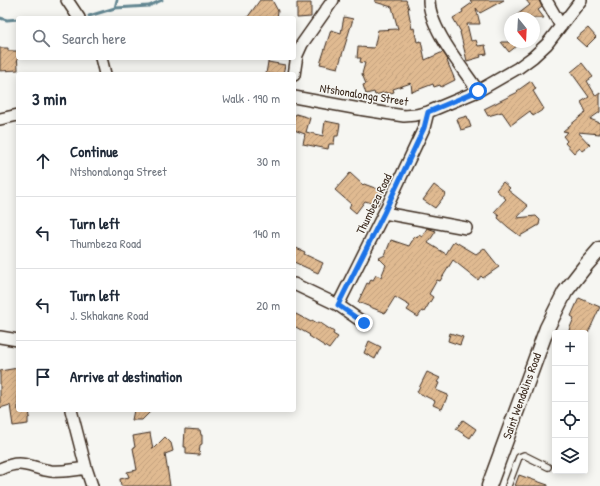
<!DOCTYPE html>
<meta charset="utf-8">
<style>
:root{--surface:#fff;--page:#f6f6f7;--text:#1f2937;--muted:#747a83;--line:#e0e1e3}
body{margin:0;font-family:"Patrick Hand",sans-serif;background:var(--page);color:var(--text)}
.controls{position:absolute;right:12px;bottom:12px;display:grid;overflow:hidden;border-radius:4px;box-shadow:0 2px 10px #0003}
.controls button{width:36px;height:36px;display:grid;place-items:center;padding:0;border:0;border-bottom:1px solid var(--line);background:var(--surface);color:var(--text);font:20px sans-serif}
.compass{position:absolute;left:504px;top:12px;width:36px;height:36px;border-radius:50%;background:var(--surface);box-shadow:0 2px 10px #0003;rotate:162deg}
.stop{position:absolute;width:12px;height:12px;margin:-9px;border:3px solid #1a73e8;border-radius:50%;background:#fff}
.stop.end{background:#1a73e8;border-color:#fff;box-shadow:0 1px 4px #0008}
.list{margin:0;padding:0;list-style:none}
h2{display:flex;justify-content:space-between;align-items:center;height:52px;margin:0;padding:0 16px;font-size:17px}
h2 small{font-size:13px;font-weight:400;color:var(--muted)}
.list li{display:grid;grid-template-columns:26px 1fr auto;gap:12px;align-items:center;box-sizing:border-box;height:72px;padding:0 16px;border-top:1px solid var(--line)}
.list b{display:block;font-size:15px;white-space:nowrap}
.list p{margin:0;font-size:13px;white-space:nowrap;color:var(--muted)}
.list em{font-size:13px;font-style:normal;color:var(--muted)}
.icon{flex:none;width:22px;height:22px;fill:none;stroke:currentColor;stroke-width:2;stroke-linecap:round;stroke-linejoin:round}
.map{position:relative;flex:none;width:600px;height:486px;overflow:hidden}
.search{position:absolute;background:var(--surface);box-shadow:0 2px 10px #0003;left:16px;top:16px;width:280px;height:44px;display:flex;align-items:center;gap:10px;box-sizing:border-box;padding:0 14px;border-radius:4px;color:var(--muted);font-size:15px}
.panel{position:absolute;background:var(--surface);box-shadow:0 2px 10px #0003;left:16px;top:72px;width:280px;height:340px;border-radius:4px}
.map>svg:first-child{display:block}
</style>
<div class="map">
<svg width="600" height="486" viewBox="0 0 600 486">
<defs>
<pattern id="building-hatch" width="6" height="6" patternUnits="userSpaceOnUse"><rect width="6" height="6" fill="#e0ba91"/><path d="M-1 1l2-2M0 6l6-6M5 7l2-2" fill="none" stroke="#c1a07d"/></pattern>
</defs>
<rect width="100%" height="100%" fill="#f6f6f2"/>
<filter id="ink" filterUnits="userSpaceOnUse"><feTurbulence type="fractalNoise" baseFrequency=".025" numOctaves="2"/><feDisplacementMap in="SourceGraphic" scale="8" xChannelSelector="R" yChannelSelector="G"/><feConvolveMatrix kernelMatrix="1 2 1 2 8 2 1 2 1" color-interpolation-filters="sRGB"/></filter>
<g filter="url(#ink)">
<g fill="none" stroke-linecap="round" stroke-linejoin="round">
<!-- stream -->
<path stroke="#648792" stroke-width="3" d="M 115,8 L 117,0
M 89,16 L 115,8 L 149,6 L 162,0
M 0,18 L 7,20 L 18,19
M 32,18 L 41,18"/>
</g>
<!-- building -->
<path fill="url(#building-hatch)" stroke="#3b2a1e" d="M 260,0 L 272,0 L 278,11 L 277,18 L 247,18 Z
M 375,0 L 406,0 L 409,9 L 408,9 L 412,29 L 414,28 L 417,42 L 421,41 L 425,60 L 443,52 L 448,60 L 447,61 L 455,80 L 441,87 L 440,85 L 434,87 L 433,84 L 412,92 L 411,83 L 393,89 L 394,92 L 387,94 L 386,92 L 375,95 L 374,92 L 366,94 L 363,85 L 366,84 L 362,74 L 365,63 L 360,62 L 361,58 L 357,58 L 358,47 L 374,48 L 378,30 L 398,29 L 392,7 L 375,2 Z
M 470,0 L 504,0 L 480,13 L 476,8 L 480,24 L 467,24 L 471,41 L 476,40 L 478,46 L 485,45 L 487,54 L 480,55 L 481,57 L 467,61 L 460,32 L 461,32 L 453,18 L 463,12 L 462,10 L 472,3 Z
M 526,0 L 539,0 L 542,7 L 538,10 L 544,18 L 513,18 L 530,5 Z
M 297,3 L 311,3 L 311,17 L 297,18 Z
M 344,17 L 353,19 L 338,68 L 320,64 L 331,30 L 341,33 Z
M 588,28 L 596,37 L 586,47 L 576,38 Z
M 501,42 L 522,42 L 509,52 Z
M 0,48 L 8,48 L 8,51 L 17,51 L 18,70 L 0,71 Z
M 268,62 L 285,65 L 283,74 L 266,74 Z
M 582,63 L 593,77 L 587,81 L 596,96 L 600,93 L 600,112 L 590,119 L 600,123 L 600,134 L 578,132 L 590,145 L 582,151 L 580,148 L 574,153 L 565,143 L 567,141 L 563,136 L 568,132 L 563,131 L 586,112 L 581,102 L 589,97 L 571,72 Z
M 531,81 L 536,89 L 533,91 L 544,109 L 533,116 L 530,111 L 511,125 L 502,112 L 488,116 L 484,109 L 518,92 L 517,91 Z
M 296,114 L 310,118 L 306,132 L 323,136 L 325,121 L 340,124 L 338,136 L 335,136 L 334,144 L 329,144 L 328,149 L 303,144 L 305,134 L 294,130 L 294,115 L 296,115 Z
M 467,116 L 471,127 L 461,130 L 457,119 Z
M 350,173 L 363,185 L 364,184 L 383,191 L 378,205 L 365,201 L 356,213 L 349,207 L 351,204 L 335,190 Z
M 503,182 L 510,188 L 508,190 L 528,206 L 517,218 L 536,216 L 540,220 L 539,225 L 520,236 L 508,227 L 498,218 L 499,216 L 494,212 L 506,199 L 496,190 Z
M 434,185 L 446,194 L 435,208 L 423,200 Z
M 427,228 L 436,231 L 428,243 L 446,254 L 454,241 L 476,254 L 484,248 L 499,267 L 483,278 L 481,276 L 478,280 L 453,260 L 440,281 L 437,280 L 429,294 L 433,297 L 424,312 L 422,311 L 418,317 L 407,310 L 410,306 L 395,297 L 385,313 L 358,302 L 367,283 L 369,284 L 371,279 L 373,280 L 376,275 L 381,277 L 386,265 L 379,258 L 385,255 L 391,240 L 409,246 L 415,236 L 417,238 L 419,235 L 422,237 Z
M 294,247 L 305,252 L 304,254 L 323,263 L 318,273 L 294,262 Z
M 579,298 L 600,307 L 588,333 L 576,333 L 569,330 L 574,318 L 571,316 Z
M 294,313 L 311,322 L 312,320 L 317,323 L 319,322 L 334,332 L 333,334 L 338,337 L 329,349 L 309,336 L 310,335 L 294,326 Z
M 450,333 L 463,337 L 460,345 L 448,341 Z
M 369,341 L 381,347 L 375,359 L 364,353 Z
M 18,368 L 18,410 L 29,410 L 30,417 L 28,418 L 28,424 L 13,426 L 10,405 L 0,408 L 0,371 Z
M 427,372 L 440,378 L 437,382 L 439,383 L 436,390 L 448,395 L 442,409 L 433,405 L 435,401 L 417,392 Z
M 134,410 L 152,410 L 142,420 L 132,420 Z
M 463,420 L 476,429 L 470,438 L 456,429 Z
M 185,429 L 200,430 L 201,435 L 202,435 L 202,444 L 200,445 L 199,455 L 186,454 L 186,447 L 184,447 Z
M 150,433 L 153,449 L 165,437 L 171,443 L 173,451 L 165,454 L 170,486 L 121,486 L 120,479 L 129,477 L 127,472 L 137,470 L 133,448 L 135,447 L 133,436 Z
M 519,475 L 548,485 L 548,486 L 515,486 Z"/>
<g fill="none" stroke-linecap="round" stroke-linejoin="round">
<defs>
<path id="service" d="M 508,486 L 519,457 L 524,455 L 548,467"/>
<path id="minor" d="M 67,0 L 79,18
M 429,0 C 429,28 462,67 478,91
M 546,0 L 561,26
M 101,58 L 105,74
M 294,75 L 297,55 L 302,44 L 333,0
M 294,97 L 365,110 L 404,116 L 416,115 L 428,112 L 478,91 L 518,68 L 533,57 L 547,44 L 581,0
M 0,119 L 18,115
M 384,213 L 466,228
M 294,284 L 338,305 L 364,323
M 338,305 L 384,213 L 424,128 L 428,112
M 0,337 L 18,340
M 71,410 L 86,468 L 92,486
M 0,469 C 23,458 29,468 51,471 C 63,472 75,470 86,468"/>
<path id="tertiary" d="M 489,486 L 547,328 L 565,292 L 586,265 L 600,249"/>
</defs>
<!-- service casing -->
<use href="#service" stroke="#3b2a1e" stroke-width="8"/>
<!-- minor casing -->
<use href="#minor" stroke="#3b2a1e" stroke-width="14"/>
<!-- tertiary casing -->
<use href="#tertiary" stroke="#3b2a1e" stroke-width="17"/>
<!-- service -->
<use href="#service" stroke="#f6f6f2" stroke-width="5.5"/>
<!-- minor -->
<use href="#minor" stroke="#f6f6f2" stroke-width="11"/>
<!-- tertiary -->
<use href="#tertiary" stroke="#f6f6f2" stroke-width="14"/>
</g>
</g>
<g fill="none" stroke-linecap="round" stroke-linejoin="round" filter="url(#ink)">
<!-- route -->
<path stroke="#1a73e8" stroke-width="5" d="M 364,323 L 338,305 L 384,213 L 424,128 L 428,112 L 478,91"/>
</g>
<g text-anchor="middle" stroke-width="3" stroke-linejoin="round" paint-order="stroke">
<!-- street labels -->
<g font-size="12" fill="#3b2a1e" stroke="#f6f6f2">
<text transform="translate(364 95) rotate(9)" y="4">Ntshonalonga Street</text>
<text transform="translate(374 204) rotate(-64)" y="4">Thumbeza Road</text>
<text transform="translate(522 396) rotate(-70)" y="4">Saint Wendolins Road</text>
</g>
</g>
</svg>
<div class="controls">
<button>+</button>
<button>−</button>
<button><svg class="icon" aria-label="locate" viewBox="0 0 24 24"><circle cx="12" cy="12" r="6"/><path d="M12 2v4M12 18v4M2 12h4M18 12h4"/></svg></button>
<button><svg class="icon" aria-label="layers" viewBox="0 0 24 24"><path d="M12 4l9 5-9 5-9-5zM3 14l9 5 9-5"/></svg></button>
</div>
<svg class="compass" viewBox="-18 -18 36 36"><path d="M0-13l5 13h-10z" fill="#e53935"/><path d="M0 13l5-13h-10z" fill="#747a83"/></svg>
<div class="stop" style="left:478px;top:91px"></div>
<div class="stop end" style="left:364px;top:323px"></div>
<div class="search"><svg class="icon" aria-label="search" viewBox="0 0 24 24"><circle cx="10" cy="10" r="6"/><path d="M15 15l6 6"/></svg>Search here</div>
<section class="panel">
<h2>3 min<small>Walk · 190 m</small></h2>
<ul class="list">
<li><svg class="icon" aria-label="ahead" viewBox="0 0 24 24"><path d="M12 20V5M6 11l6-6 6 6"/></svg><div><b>Continue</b><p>Ntshonalonga Street</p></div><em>30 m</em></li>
<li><svg class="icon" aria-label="left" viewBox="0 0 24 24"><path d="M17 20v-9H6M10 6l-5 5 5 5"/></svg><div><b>Turn left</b><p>Thumbeza Road</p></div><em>140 m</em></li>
<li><svg class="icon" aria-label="left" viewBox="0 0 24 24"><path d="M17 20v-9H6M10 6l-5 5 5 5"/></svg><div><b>Turn left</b><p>J. Skhakane Road</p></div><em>20 m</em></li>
<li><svg class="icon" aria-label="arrive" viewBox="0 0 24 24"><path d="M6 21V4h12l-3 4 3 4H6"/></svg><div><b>Arrive at destination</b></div></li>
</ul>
</section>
</div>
